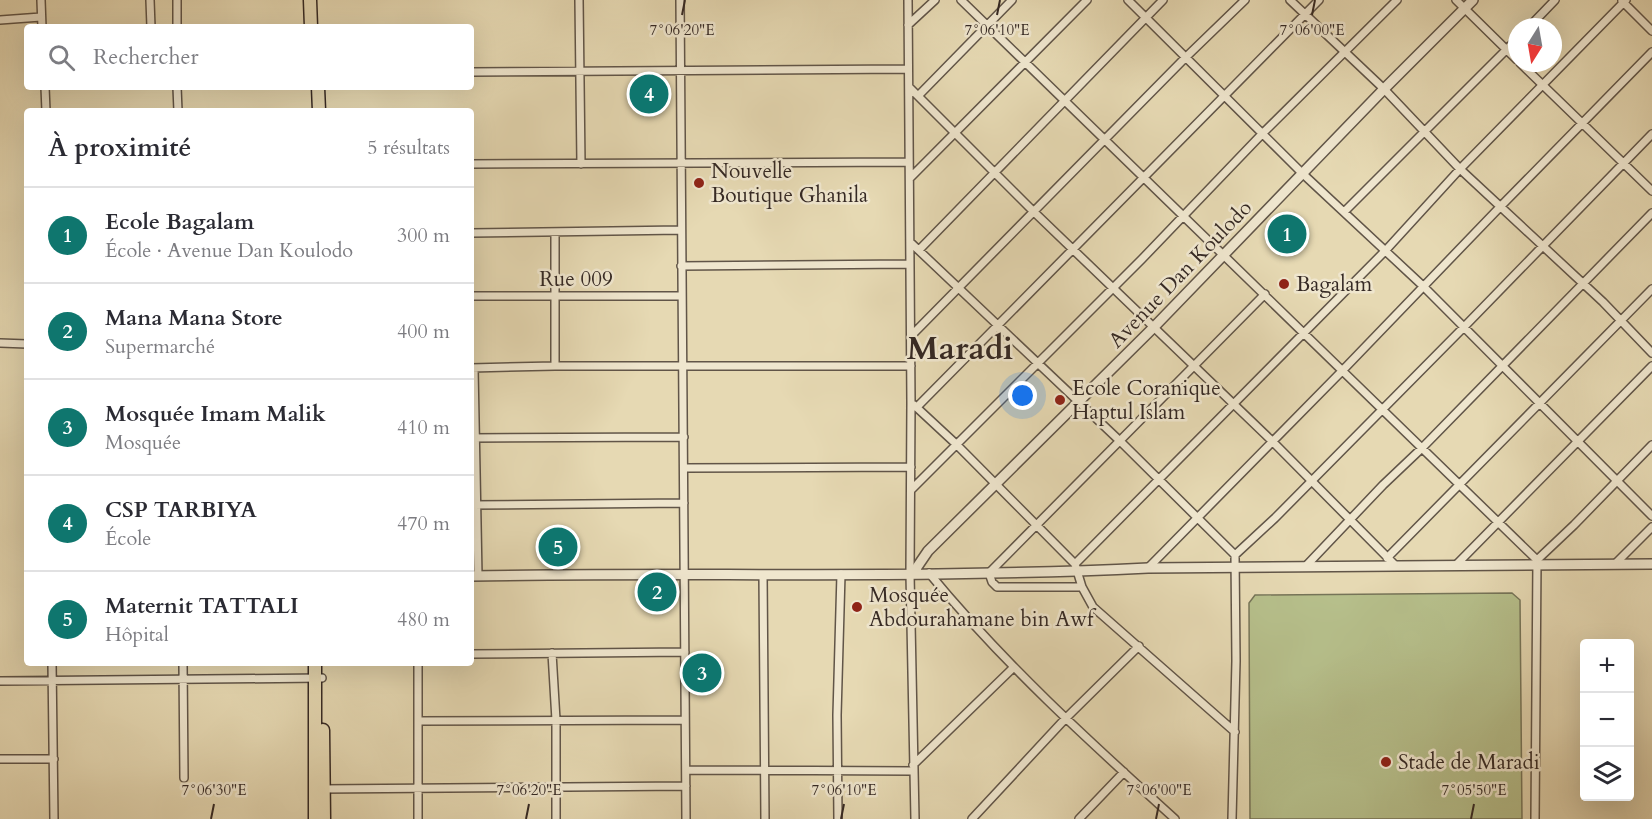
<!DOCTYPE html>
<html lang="fr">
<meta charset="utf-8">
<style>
:root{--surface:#fff;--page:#f7f7f7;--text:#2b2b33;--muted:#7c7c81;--line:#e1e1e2;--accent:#0f766e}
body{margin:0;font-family:Cardo,serif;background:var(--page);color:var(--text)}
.controls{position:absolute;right:18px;bottom:18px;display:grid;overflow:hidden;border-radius:6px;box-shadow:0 6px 24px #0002}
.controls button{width:54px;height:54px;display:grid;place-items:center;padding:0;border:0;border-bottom:2px solid var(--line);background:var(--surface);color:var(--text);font:30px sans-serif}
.compass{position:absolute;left:1508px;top:18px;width:54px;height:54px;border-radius:50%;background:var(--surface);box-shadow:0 6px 24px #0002;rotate:191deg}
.you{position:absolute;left:1023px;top:396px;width:21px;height:21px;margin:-15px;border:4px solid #fff;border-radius:50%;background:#1a73e8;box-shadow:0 0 0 9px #1a73e833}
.badge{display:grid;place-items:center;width:39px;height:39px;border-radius:50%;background:var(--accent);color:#fff;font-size:20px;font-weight:700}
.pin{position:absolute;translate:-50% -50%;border:3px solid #fff;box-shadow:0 2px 6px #0006}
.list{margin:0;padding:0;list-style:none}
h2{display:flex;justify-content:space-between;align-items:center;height:78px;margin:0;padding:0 24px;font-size:26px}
h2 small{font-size:20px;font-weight:400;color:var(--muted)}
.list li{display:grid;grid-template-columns:39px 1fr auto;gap:18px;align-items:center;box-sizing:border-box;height:96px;padding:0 24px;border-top:2px solid var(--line)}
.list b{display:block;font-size:22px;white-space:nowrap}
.list p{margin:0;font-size:20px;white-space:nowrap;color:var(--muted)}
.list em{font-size:20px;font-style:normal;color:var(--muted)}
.icon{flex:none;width:33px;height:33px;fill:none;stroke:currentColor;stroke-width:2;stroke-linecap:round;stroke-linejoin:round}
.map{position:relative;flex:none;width:1652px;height:819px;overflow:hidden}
.search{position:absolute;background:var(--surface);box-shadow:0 6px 24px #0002;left:24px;top:24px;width:450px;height:66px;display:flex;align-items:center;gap:15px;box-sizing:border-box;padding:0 21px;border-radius:6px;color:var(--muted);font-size:22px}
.panel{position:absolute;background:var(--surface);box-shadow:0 6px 24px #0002;left:24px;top:108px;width:450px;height:558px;border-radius:6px}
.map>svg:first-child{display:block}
</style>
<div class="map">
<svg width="1652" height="819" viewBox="0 0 1652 819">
<rect width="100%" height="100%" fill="#e6d9b3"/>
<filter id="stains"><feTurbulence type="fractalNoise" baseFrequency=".00333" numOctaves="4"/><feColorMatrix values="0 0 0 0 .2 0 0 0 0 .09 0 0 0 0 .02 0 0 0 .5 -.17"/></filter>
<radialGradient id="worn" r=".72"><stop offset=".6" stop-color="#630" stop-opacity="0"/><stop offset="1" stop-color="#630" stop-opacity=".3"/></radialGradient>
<!-- garden -->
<path fill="#b6bf8b" stroke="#767458" stroke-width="1.5" d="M 1512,593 L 1520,600 L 1522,819 L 1250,819 L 1249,603 L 1255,595 Z"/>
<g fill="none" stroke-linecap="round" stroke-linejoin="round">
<defs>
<path id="minor" d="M 41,0 L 42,27
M 150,0 L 151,27
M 579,0 L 581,164
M 680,0 L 686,819
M 908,0 L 911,403 L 910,574 L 915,819
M 961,0 L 1537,560
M 1128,0 L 1303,174 L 1423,286 L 1652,516
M 1290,0 L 1384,89 L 1460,169 L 1603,302 L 1652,353
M 1456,0 L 1517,60
M 1622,1 L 1652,31
M 0,20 L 41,17
M 908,25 L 935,0
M 177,27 L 177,0
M 1529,27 L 1555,0
M 1520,63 L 1652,191
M 471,72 L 908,69
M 45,87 L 46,111
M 177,87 L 178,111
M 909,87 L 1033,211 L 1272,441 L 1395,565
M 918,96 L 1012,0
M 471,164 L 909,162
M 910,178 L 1087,0
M 1344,212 L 1517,39
M 555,232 L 555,366
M 471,233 L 681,230
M 910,242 L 1121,442 L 1235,555 L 1236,661 L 1232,819
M 919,250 L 1163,0
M 681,266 L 910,264
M 471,296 L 682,296
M 911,336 L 1185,58 L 1245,0
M 0,343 L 27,344
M 471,368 L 555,366 L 911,366
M 474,368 L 478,576
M 914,405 L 956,444 L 1075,564
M 917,407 L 1319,0
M 471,438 L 684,437
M 684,468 L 911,467
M 912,489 L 1142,259 L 1262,134 L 1397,0
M 471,505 L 684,503
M 1235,555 L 1275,518 L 1464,327 L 1652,134
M 1387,558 L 1652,289
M 1457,564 L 1652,366
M 1615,564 L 1652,527
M 1305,567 L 1383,485 L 1422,448 L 1652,213
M 1148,568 L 1342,371 L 1500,207 L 1652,52
M 929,573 C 1003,663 1089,741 1175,819
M 763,575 L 765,819
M 1082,587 L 997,587 L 992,582 L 989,573 L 1265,294
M 552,653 L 556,720 L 556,819
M 471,654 L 685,652
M 52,663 L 54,819
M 183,663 L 184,778
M 0,681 L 322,678
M 418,721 L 685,720
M 1235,732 L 1093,607 L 1082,587 L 1075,564 L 1386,250 L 1460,169 L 1626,0
M 0,759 L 54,759
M 913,765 L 1014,667
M 686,770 L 913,771
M 322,789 L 686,786
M 418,819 L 418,663
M 838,819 L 837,715 L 841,574
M 972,819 L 1065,719 L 1139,646
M 1079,819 L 1124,772
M 1535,819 L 1537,560 L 1574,525 L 1652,445"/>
<path id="tertiary" d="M 913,573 L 928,551 L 1154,327 L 1384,89 L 1473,0
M 471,576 C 697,572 922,579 1148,568 L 1652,564"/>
<path id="trunk" d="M 310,0 L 311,27
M 318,87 L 319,111
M 315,663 L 315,819
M 323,730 L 324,819"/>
</defs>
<!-- minor casing -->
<use href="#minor" stroke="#615548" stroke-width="10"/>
<!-- tertiary casing -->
<use href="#tertiary" stroke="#615548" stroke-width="12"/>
<!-- trunk casing -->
<use href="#trunk" stroke="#352924" stroke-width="15"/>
<!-- minor -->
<use href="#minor" stroke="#efe6ce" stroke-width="7"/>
<!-- tertiary -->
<use href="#tertiary" stroke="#efe6ce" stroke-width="9"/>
<!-- trunk -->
<use href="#trunk" stroke="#e6d9b3" stroke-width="12"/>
</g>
<!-- ticks -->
<path fill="none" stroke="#352924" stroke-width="2" d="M 682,15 L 685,0M 997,15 L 1000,0M 1312,15 L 1315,0M 211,819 L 214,804M 526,819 L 529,804M 841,819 L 844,804M 1156,819 L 1159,804M 1471,819 L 1474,804"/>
<!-- markers -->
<g fill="#8f2418" stroke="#efe6ce" stroke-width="2">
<circle cx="699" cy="183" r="6"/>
<circle cx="1284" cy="284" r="6"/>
<circle cx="1060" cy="400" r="6"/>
<circle cx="857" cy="607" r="6"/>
<circle cx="1386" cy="762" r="6"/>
</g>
<g text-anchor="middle" stroke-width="5" stroke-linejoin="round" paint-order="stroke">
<!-- poi labels -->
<g font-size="21" fill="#352924" stroke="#efe6ce" text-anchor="start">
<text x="711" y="178">Nouvelle<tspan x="711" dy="24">Boutique Ghanila</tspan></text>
<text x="1296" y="291">Bagalam</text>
<text x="1072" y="395">Ecole Coranique<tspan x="1072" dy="24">Haptul Islam</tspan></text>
<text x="869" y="602">Mosquée<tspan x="869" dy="24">Abdourahamane bin Awf</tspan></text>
<text x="1398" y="769">Stade de Maradi</text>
</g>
<!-- street labels -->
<g font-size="21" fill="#352924" stroke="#efe6ce">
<text transform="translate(1180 274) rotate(-46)" y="7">Avenue Dan Koulodo</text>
<text x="576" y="286">Rue 009</text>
</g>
<!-- town labels -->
<g font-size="33" font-weight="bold" fill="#352924" stroke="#efe6ce">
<text x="960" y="359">Maradi</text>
</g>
</g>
<g font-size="15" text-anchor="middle" fill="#352924" stroke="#efe6ce" stroke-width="5" stroke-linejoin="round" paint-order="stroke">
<text x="682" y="35">7°06'20"E</text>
<text x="997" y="35">7°06'10"E</text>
<text x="1312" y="35">7°06'00"E</text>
<text x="214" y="795">7°06'30"E</text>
<text x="529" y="795">7°06'20"E</text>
<text x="844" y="795">7°06'10"E</text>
<text x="1159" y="795">7°06'00"E</text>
<text x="1474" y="795">7°05'50"E</text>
</g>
<rect width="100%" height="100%" filter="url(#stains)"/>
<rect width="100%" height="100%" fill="url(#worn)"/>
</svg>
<div class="controls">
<button>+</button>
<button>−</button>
<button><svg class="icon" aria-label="layers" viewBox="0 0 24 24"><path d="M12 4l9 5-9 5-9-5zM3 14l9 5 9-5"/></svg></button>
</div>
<svg class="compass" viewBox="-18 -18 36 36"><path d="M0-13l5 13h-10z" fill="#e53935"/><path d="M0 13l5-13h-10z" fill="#7c7c81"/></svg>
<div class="you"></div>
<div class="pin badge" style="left:1287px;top:234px">1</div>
<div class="pin badge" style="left:657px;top:592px">2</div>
<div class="pin badge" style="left:702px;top:673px">3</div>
<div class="pin badge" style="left:649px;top:94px">4</div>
<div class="pin badge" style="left:558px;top:547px">5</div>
<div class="search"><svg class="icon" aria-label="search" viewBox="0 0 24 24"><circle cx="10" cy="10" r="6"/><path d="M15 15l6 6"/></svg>Rechercher</div>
<section class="panel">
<h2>À proximité<small>5 résultats</small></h2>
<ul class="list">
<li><span class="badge">1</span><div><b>Ecole Bagalam</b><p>École · Avenue Dan Koulodo</p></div><em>300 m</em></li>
<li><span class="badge">2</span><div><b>Mana Mana Store</b><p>Supermarché</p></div><em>400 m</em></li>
<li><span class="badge">3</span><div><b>Mosquée Imam Malik</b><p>Mosquée</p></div><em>410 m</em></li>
<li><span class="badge">4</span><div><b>CSP TARBIYA</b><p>École</p></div><em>470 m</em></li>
<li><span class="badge">5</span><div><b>Maternit TATTALI</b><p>Hôpital</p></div><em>480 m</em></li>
</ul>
</section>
</div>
